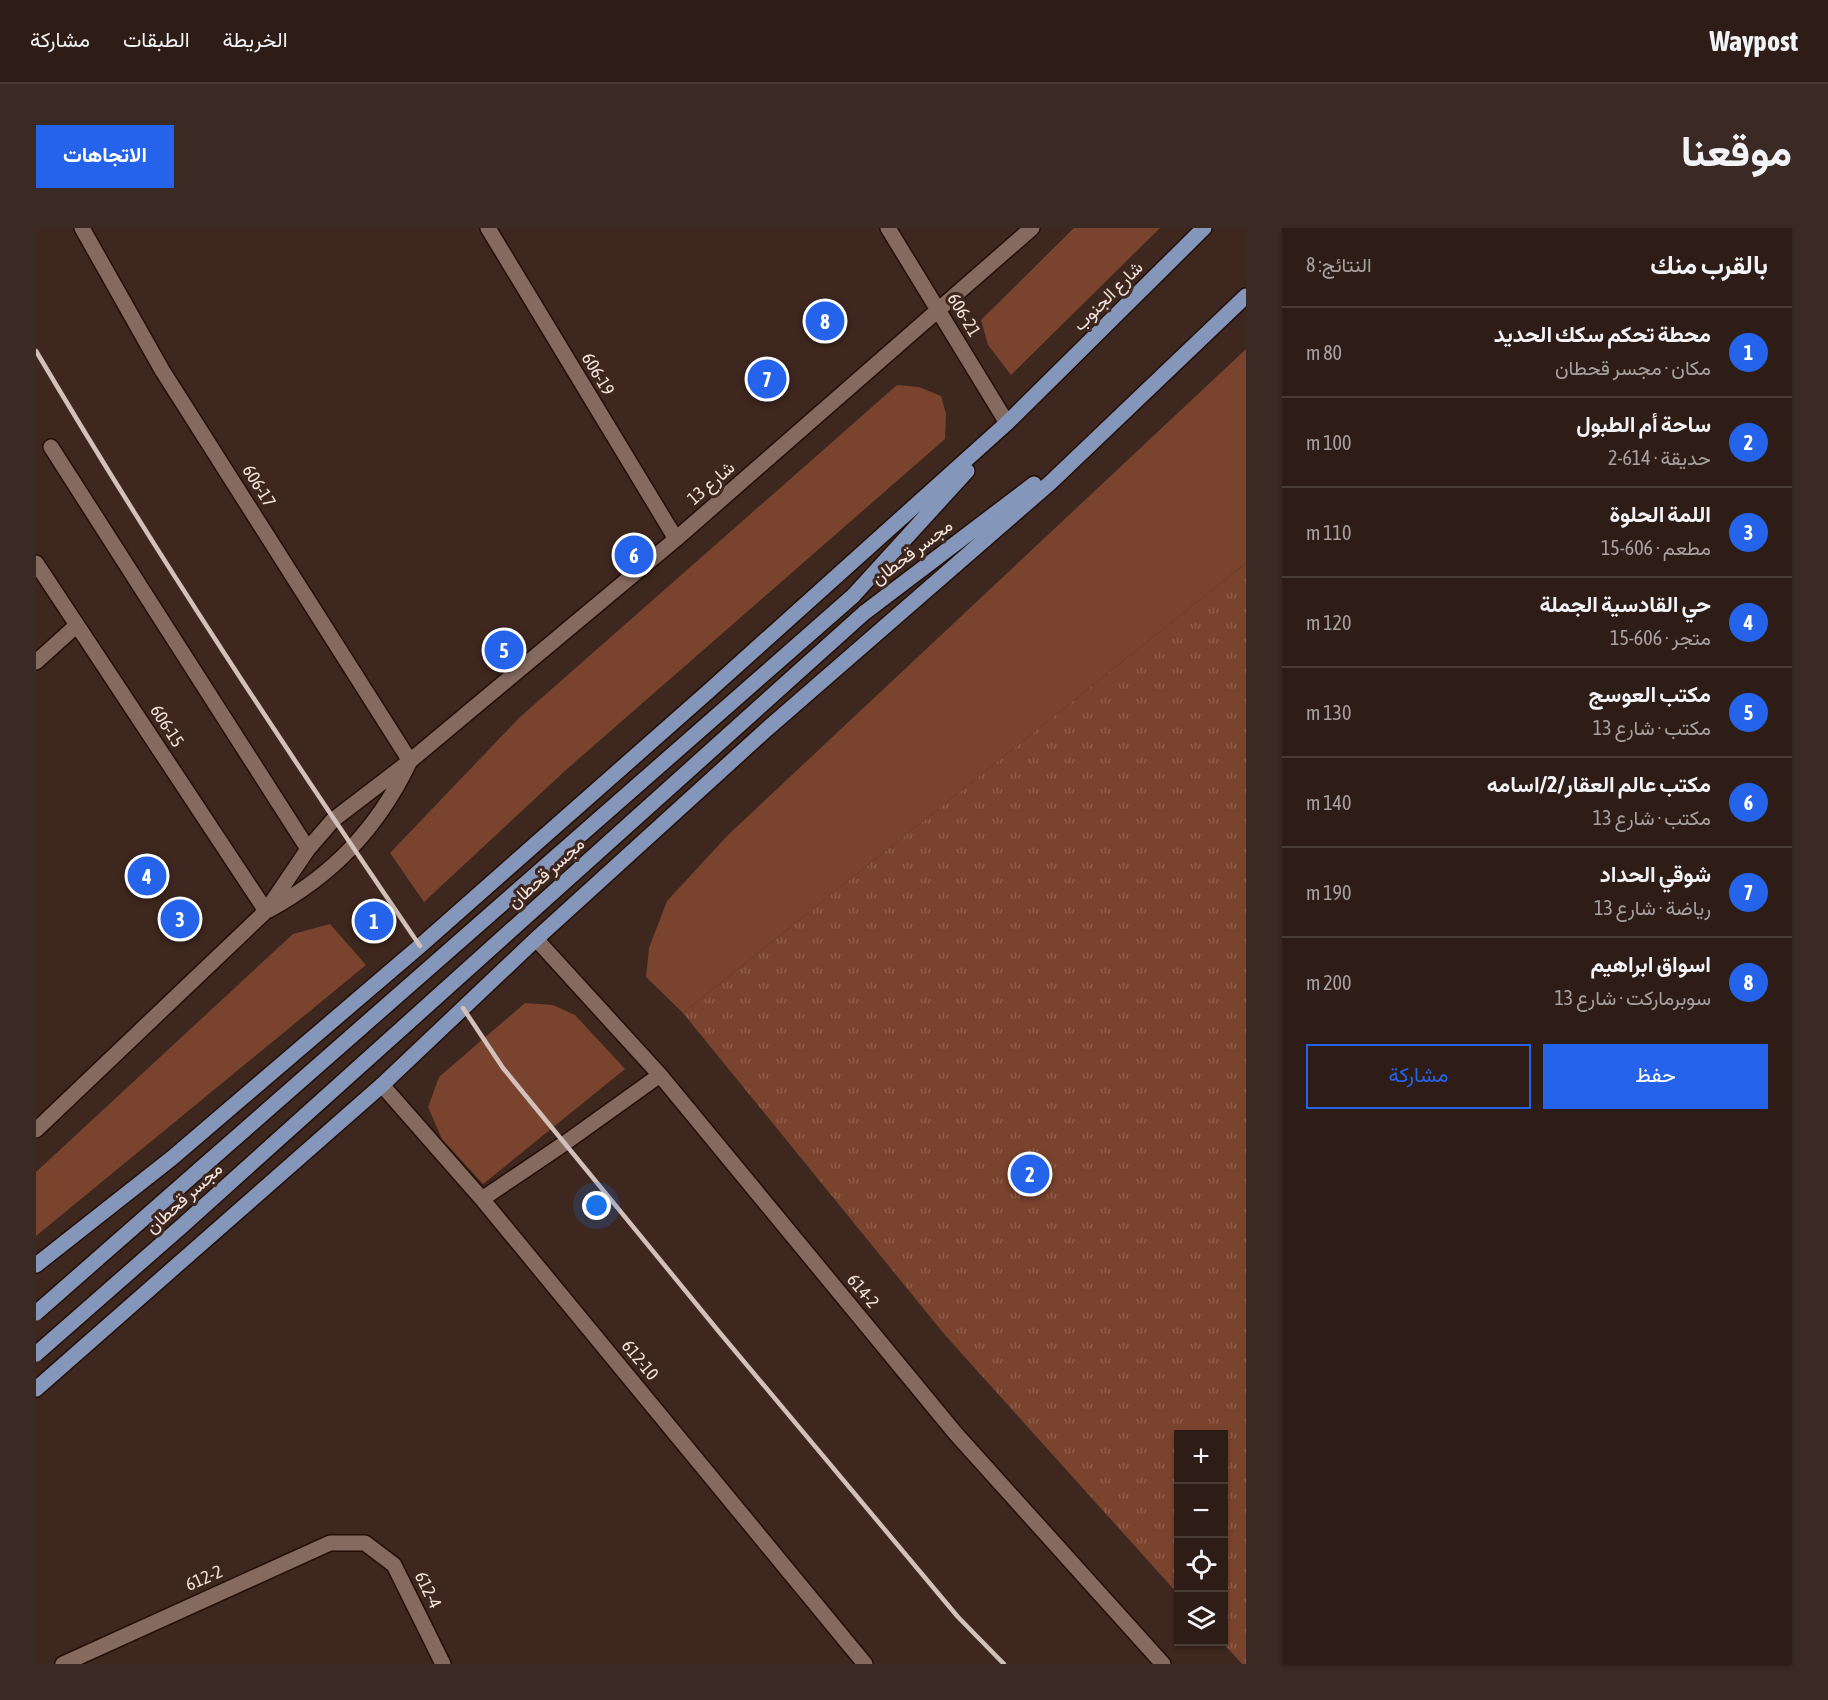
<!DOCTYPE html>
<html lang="ar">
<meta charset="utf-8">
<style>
:root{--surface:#2e1d16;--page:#3a2a23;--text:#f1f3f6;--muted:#a7a2a1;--line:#493b35;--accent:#2563eb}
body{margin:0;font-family:"Asap Condensed",Vazirmatn,sans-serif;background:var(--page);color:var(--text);direction:rtl}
.controls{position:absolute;right:18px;bottom:18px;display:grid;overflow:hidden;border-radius:0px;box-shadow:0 2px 4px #0004}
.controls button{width:54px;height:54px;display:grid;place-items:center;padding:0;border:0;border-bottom:2px solid var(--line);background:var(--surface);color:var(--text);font:30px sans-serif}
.you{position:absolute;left:561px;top:978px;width:21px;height:21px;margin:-15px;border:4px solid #fff;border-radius:50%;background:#1a73e8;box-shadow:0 0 0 9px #1a73e833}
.badge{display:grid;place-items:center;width:39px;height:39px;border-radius:50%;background:var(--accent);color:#fff;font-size:20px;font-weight:700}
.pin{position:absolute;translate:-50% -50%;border:3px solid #fff;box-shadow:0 2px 6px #0006}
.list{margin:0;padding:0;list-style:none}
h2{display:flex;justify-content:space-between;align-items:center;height:78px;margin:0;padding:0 24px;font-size:26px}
h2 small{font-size:20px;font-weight:400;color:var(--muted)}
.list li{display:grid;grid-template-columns:39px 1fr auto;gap:18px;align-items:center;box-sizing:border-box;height:90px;padding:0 24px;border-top:2px solid var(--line)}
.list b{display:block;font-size:22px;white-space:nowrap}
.list p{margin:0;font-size:20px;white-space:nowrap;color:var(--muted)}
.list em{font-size:20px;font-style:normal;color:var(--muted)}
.actions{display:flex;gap:12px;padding:18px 24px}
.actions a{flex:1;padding:14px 0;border:2px solid var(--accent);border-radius:0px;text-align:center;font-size:21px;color:var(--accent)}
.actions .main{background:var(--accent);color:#fff}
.icon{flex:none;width:33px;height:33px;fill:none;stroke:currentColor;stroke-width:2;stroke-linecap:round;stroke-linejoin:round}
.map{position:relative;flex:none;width:1210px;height:1436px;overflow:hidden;direction:ltr;border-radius:0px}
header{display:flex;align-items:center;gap:36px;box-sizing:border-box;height:84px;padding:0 30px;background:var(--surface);border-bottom:2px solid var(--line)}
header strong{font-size:28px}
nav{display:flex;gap:33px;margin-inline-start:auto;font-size:21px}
.intro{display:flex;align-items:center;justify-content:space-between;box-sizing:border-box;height:144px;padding:0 36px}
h1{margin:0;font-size:42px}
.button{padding:15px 27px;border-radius:0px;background:var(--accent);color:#fff;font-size:21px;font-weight:700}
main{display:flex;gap:36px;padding:0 36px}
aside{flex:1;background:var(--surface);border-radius:0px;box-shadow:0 2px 4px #0004}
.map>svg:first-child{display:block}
</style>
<header>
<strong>Waypost</strong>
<nav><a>الخريطة</a><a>الطبقات</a><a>مشاركة</a></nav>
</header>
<div class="intro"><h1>موقعنا</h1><a class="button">الاتجاهات</a></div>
<main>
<aside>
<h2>بالقرب منك<small>النتائج: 8</small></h2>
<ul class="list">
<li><span class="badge">1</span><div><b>محطة تحكم سكك الحديد</b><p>مكان · مجسر قحطان</p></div><em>80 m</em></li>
<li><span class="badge">2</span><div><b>ساحة أم الطبول</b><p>حديقة · 614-2</p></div><em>100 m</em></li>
<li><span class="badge">3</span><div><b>اللمة الحلوة</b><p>مطعم · 606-15</p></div><em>110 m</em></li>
<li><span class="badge">4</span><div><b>حي القادسية الجملة</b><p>متجر · 606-15</p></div><em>120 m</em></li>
<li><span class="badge">5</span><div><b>مكتب العوسج</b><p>مكتب · شارع 13</p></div><em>130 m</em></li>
<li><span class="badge">6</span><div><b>مكتب عالم العقار/2/اسامه</b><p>مكتب · شارع 13</p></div><em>140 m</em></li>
<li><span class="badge">7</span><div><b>شوقي الحداد</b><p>رياضة · شارع 13</p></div><em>190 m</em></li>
<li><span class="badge">8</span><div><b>اسواق ابراهيم</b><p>سوبرماركت · شارع 13</p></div><em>200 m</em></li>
</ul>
<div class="actions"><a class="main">حفظ</a><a>مشاركة</a></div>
</aside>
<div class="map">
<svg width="1210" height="1436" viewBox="0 0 1210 1436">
<defs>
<pattern id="park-tufts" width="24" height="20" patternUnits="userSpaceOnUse" patternTransform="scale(1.5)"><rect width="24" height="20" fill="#7a432e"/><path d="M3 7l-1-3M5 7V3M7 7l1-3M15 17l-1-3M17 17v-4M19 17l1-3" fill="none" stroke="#8e5e4c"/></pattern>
</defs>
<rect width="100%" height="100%" fill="#3e271e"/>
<!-- grass -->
<path fill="#7a432e" d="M 1038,0 L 1124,0 L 975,147 L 952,117 L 945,92 Z
M 1210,121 L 1210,335 L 647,785 L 610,749 L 613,720 L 631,673 L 692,607 Z
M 861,157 L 883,159 L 905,168 L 910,186 L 909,211 L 531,541 L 388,674 L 354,625 L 484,489 Z
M 294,696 L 330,737 L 0,1008 L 0,944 L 257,706 Z
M 489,775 L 517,777 L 539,787 L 589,841 L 447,956 L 406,911 L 392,879 L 403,849 Z"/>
<!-- park -->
<path fill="url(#park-tufts)" d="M 1210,335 L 1210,1436 L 1206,1436 L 1186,1414 L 1188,1206 L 1142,1206 L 1142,1366 L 909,1107 L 647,785 Z"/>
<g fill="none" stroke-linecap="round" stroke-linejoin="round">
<defs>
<path id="lane" d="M 15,219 L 272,621"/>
<path id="street" d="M 46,0 L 126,142 L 374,533
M 452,0 L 640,311
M 852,0 L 971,195
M 0,335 L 230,683
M 0,434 L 41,397
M 233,682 C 297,647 341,601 373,535
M 500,711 L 624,847 L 920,1206 L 1127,1436
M 346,857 L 446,971 L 829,1436
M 0,902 L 230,683 L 272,621 L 297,592 L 374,533 L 640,311 L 996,0
M 446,971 L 529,915 L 624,847
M 27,1436 L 294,1315 L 329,1315 L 358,1337 L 407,1436"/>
<path id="primary" d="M 817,368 L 931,243
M 828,385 L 998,256
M 0,1037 L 136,930 L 384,718 L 674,462 L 971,195 L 1168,0
M 0,1161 L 346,857 L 500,711 L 731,501 L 1014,255 L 1210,68"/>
</defs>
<!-- lane casing -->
<use href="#lane" stroke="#240f07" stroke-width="18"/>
<!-- street casing -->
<use href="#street" stroke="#240f07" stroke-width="18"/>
<!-- primary casing -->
<use href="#primary" stroke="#240f07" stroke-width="18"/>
<!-- lane -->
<use href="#lane" stroke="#856a60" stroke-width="15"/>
<!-- street -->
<use href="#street" stroke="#856a60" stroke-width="15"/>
<!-- primary -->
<use href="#primary" stroke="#8496b9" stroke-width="15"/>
<!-- rail -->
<path stroke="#d2c1ba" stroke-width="4.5" d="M 0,123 C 120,326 251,523 384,718
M 427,780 L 467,840 L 684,1105 L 922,1389 L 968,1436"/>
<defs>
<path id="primary-bridge" d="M 0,1085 L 817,368
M 0,1126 L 146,998 L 828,385"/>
</defs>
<!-- primary-bridge casing -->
<use href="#primary-bridge" stroke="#240f07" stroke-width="18" stroke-linecap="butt"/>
<!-- primary-bridge -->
<use href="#primary-bridge" stroke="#8496b9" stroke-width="15"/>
</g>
<g text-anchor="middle" stroke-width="6" stroke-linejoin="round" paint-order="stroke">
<!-- street labels -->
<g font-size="18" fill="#f5e5df" stroke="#3e271e">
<text transform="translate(1072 68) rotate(-45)" y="6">شارع الجنوب</text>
<text transform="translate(928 87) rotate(59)" y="6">606-21</text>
<text transform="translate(562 146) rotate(59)" y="6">606-19</text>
<text transform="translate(675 255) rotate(-41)" y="6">شارع 13</text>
<text transform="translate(223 258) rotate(58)" y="6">606-17</text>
<text transform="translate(876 324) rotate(-37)" y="6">مجسر قحطان</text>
<text transform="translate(131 498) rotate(57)" y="6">606-15</text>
<text transform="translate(510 645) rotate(-42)" y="6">مجسر قحطان</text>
<text transform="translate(148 970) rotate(-42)" y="6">مجسر قحطان</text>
<text transform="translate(827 1063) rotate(50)" y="6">614-2</text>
<text transform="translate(604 1132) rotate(50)" y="6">612-10</text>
<text transform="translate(168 1350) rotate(-24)" y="6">612-2</text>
<text transform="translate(392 1362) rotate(64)" y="6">612-4</text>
</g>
</g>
</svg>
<div class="controls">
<button>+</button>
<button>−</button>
<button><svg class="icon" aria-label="locate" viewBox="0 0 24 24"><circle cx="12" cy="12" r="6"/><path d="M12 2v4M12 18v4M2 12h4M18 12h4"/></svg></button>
<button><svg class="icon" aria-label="layers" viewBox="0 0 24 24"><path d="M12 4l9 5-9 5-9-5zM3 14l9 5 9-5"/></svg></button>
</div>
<div class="you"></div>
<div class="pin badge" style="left:338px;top:693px">1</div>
<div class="pin badge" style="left:994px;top:946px">2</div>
<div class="pin badge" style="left:144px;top:691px">3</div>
<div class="pin badge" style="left:111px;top:648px">4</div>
<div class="pin badge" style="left:468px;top:422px">5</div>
<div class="pin badge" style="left:598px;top:327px">6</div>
<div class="pin badge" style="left:731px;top:151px">7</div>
<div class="pin badge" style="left:789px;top:93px">8</div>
</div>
</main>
